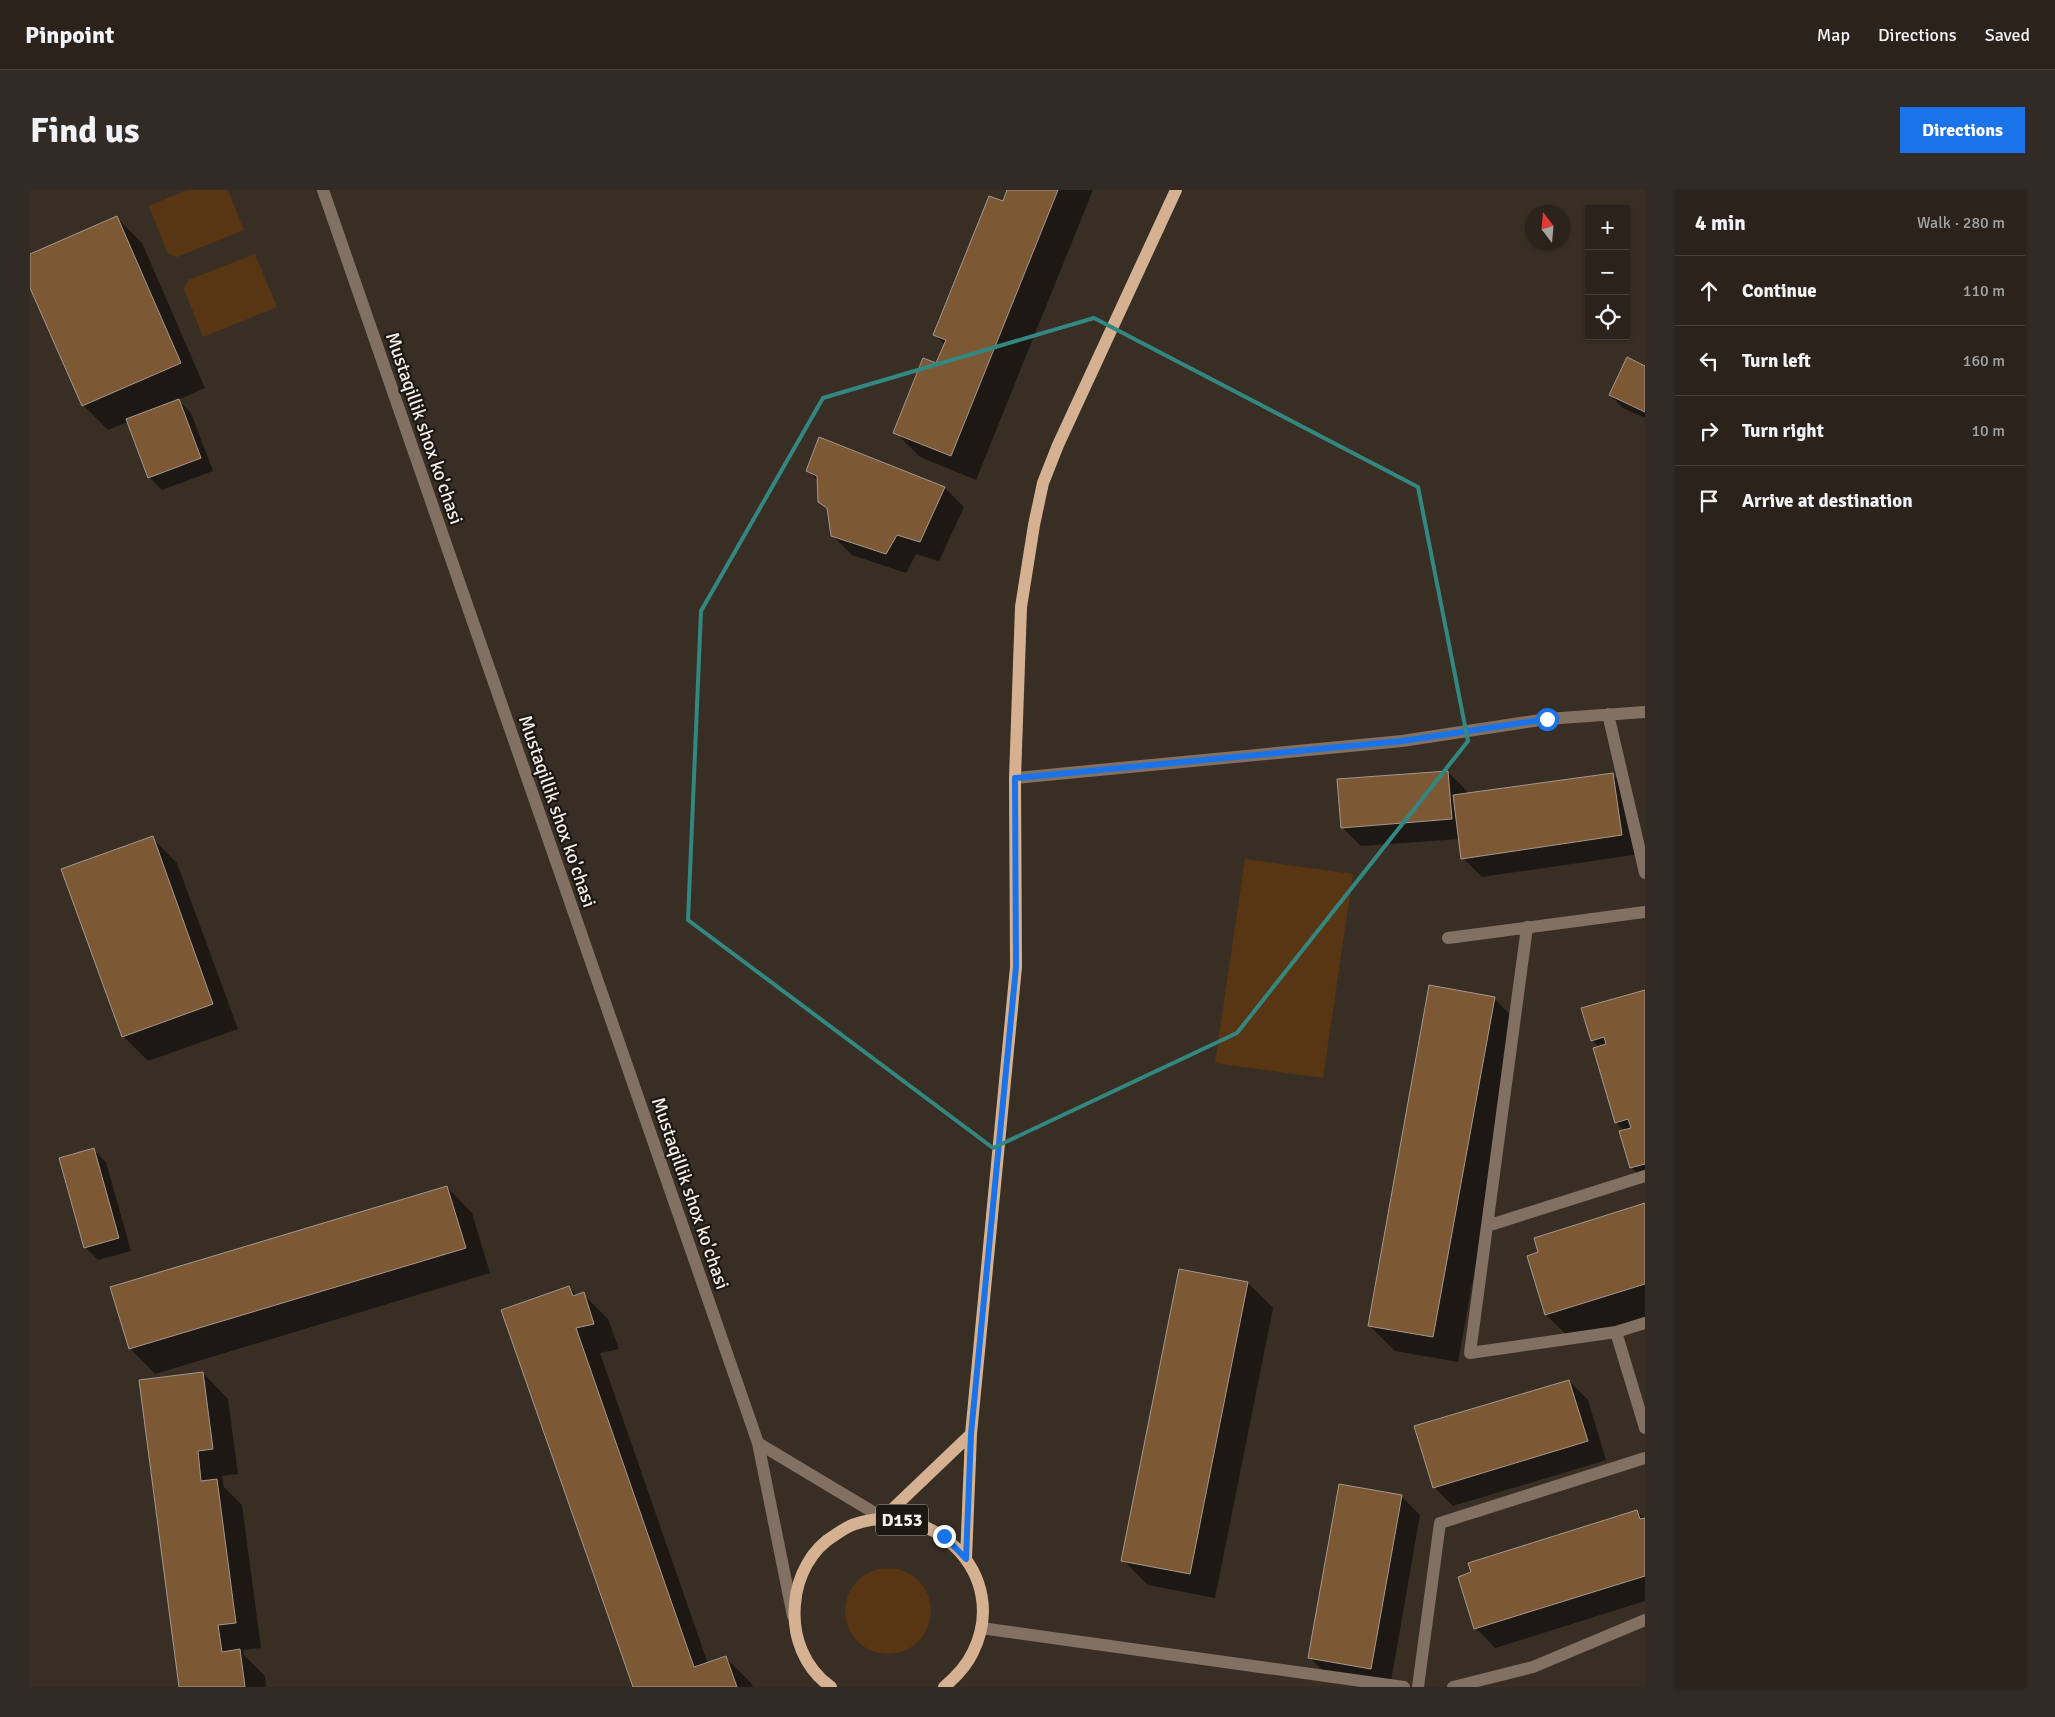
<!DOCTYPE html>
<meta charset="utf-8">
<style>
:root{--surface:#2a221b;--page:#322a24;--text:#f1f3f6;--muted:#a5a4a3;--line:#463f3a;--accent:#1a73e8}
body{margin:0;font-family:Signika,sans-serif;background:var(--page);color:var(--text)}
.controls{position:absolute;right:15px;top:15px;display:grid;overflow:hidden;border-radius:0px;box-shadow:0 1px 4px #0004}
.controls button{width:45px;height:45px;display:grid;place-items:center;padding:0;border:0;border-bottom:1px solid var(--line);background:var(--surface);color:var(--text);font:25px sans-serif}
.compass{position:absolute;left:1495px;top:15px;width:45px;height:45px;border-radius:50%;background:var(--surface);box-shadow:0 1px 4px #0004;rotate:344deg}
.stop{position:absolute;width:15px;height:15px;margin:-11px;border:4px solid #1a73e8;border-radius:50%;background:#fff}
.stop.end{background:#1a73e8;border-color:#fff;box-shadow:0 1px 5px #0008}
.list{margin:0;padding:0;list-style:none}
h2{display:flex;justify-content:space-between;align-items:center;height:65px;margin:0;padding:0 20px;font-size:21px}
h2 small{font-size:16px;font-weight:400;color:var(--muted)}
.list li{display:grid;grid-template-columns:32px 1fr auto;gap:15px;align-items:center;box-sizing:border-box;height:70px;padding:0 20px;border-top:1px solid var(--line)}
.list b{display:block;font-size:19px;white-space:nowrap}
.list em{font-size:16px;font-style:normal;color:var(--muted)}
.icon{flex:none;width:28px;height:28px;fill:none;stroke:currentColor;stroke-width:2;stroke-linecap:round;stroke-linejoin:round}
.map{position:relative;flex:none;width:1615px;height:1497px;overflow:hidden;border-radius:0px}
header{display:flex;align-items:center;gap:30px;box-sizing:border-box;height:70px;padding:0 25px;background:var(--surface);border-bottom:1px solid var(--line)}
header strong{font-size:24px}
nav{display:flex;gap:28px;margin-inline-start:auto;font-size:18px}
.intro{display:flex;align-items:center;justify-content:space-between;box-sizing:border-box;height:120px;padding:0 30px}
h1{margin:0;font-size:35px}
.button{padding:12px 22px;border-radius:0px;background:var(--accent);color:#fff;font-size:18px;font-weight:700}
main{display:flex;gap:30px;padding:0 30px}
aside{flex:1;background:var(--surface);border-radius:0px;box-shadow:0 1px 4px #0004}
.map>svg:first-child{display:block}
</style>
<header>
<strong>Pinpoint</strong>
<nav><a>Map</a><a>Directions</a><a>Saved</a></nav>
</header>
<div class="intro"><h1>Find us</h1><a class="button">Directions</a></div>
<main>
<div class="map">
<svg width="1615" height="1497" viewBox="0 0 1615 1497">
<rect width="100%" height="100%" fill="#382e24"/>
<!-- green -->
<path fill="#583613" d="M 157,0 L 198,0 L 214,40 L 147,67 L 138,64 L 119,16 Z
M 225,64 L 247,117 L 173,147 L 154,99 L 158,90 Z
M 1215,669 L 1323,684 L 1293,888 L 1185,873 Z
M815 1421a43 43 0 1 1 86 0a43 43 0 1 1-86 0Z"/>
<!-- shadow -->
<path fill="#0007" d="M 979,0 L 1063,0 L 946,290 L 890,267 L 865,242 L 907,175 L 915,155 L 904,144 Z
M 87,28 L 112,53 L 175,198 L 148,210 L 161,223 L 183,281 L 132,300 L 119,287 L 98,232 L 78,240 L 53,215 L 0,95 L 0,66 Z
M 1615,177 L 1615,228 L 1593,218 L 1580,205 Z
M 790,249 L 915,298 L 934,317 L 909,371 L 886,364 L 876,383 L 822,365 L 802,345 L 799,321 L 789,311 L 789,292 L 778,281 Z
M 1418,582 L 1437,601 L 1437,604 L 1582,584 L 1602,603 L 1610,664 L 1452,687 L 1433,668 L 1430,649 L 1331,656 L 1312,637 Z
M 122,648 L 147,673 L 208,839 L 118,871 L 93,846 Z
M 1615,801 L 1615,991 L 1601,977 L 1594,941 L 1586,932 L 1569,857 L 1562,850 Z
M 1464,808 L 1489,834 L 1428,1172 L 1365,1161 L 1339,1135 Z
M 64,960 L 76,972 L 101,1061 L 68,1070 L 55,1057 Z
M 417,997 L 442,1023 L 460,1083 L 125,1184 L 100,1158 Z
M 1615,1014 L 1615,1127 L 1542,1150 L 1516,1125 L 1498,1067 Z
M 1218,1093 L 1243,1118 L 1185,1408 L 1118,1395 L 1093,1370 Z
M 539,1097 L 547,1106 L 553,1104 L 578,1129 L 589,1159 L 570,1163 L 678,1474 L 696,1468 L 721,1493 L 723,1497 L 604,1497 Z
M 173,1183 L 198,1209 L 208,1284 L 192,1286 L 194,1297 L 212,1315 L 231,1458 L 213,1460 L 214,1465 L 235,1486 L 236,1497 L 151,1497 Z
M 1539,1191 L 1558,1210 L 1576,1270 L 1423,1316 L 1404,1297 Z
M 1371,1306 L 1390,1325 L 1360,1497 L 1299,1487 L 1280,1468 Z
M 1607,1321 L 1615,1329 L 1615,1411 L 1465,1458 L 1446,1438 Z"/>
<!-- building -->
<path fill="#7c5835" stroke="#a5988d" d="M 977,0 L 1028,0 L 921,266 L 863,243 L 893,168 L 906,173 L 916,150 L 903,145 L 959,6 L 973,11 Z
M 87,26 L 151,173 L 52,216 L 0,98 L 0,64 Z
M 1597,167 L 1615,176 L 1615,222 L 1579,205 Z
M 149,209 L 171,268 L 118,288 L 96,229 Z
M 789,247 L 915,297 L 890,352 L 867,345 L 856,364 L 801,346 L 797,318 L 788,312 L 787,286 L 776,281 Z
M 1418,581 L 1422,629 L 1311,638 L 1307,589 Z
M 1583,583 L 1592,645 L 1431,669 L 1423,605 Z
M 123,646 L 183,814 L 92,847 L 31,679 Z
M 1399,795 L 1465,807 L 1403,1147 L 1338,1136 Z
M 1615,800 L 1615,974 L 1600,978 L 1589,941 L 1601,938 L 1598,929 L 1585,933 L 1563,858 L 1576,854 L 1574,847 L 1561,851 L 1551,818 Z
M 64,958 L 89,1048 L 54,1058 L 29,968 Z
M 417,996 L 436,1058 L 99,1159 L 80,1097 Z
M 1615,1013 L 1615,1094 L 1515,1125 L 1497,1066 L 1508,1062 L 1504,1048 Z
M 1149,1079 L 1218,1092 L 1160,1384 L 1091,1371 Z
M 539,1096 L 543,1106 L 554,1102 L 564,1134 L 546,1138 L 664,1477 L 696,1466 L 707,1497 L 603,1497 L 471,1120 Z
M 173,1182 L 183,1259 L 168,1261 L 171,1291 L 187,1289 L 206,1433 L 188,1435 L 192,1462 L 210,1459 L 215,1497 L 149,1497 L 109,1190 Z
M 1539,1190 L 1558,1251 L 1403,1298 L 1384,1236 Z
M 1309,1294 L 1372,1305 L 1341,1479 L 1278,1468 Z
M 1607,1320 L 1610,1329 L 1615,1328 L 1615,1386 L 1444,1439 L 1428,1387 L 1441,1382 L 1438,1373 Z"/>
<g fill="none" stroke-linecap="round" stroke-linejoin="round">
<!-- minor -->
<path stroke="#827162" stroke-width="12" d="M 293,0 L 728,1253
M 1578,524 L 1615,683
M 985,588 L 1372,551 L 1517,529 L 1615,522
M 1497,737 L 1440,1163 L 1586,1142 L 1615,1133
M 1418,748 L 1615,722
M 1457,1036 L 1615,986
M 1586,1142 L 1615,1238
M 763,1426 L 728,1253 L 853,1328
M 951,1438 L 1374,1497
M 1388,1497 L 1410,1333 L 1615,1268
M 1423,1497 L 1503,1477 L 1615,1430"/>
<!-- major -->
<path stroke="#d5b192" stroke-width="12" d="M 941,1244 L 986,777 L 985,588 L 991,417 L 1004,335 L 1013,293 L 1028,255 L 1146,0
M 853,1328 L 941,1244 L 936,1369
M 801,1497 C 774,1478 762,1446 765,1414 C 767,1387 781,1359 805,1345 C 811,1341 818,1336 825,1334 C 903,1308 981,1385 943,1462 C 936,1477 926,1487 914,1497"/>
</g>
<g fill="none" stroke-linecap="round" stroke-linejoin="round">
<!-- route -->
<path stroke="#1a73e8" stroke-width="6" d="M 914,1346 L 936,1369 L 941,1244 L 986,777 L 985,588 L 1372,551 L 1517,529"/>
</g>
<!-- marked area -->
<path fill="none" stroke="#328880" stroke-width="4" stroke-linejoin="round" d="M 1064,128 L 1388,297 L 1438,551 L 1207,843 L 963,958 L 658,730 L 671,421 L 793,208 Z"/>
<g text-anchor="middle" stroke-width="4.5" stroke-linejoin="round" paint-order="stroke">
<!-- shield labels -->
<rect fill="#1c1713" stroke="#b4aea8" stroke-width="1" x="846" y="1314.5" width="52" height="31" rx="4"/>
<g font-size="18" font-weight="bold" fill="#f5eee8">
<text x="872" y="1336">D153</text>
</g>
<!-- street labels -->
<g font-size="19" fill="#f5eee8" stroke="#1c1713">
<text transform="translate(395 238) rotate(71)" y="7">Mustaqillik shox ko'chasi</text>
<text transform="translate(528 621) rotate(71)" y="7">Mustaqillik shox ko'chasi</text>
<text transform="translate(661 1003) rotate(71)" y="7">Mustaqillik shox ko'chasi</text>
</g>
</g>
</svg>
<div class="controls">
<button>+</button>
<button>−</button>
<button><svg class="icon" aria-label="locate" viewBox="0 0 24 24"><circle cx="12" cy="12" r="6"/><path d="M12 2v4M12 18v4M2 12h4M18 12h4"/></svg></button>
</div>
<svg class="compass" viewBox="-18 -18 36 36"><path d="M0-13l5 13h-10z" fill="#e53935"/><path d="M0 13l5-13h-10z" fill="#a5a4a3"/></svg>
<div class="stop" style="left:1517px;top:529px"></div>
<div class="stop end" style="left:914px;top:1346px"></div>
</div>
<aside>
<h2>4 min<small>Walk · 280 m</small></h2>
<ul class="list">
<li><svg class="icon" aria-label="ahead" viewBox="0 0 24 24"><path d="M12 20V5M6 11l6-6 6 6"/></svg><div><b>Continue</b></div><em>110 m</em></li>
<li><svg class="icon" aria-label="left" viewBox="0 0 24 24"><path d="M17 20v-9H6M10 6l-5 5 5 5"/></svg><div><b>Turn left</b></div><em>160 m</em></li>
<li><svg class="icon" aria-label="right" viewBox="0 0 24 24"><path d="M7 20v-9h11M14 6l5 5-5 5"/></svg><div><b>Turn right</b></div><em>10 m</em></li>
<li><svg class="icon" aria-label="arrive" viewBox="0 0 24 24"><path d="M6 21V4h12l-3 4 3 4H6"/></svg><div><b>Arrive at destination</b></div></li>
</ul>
</aside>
</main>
